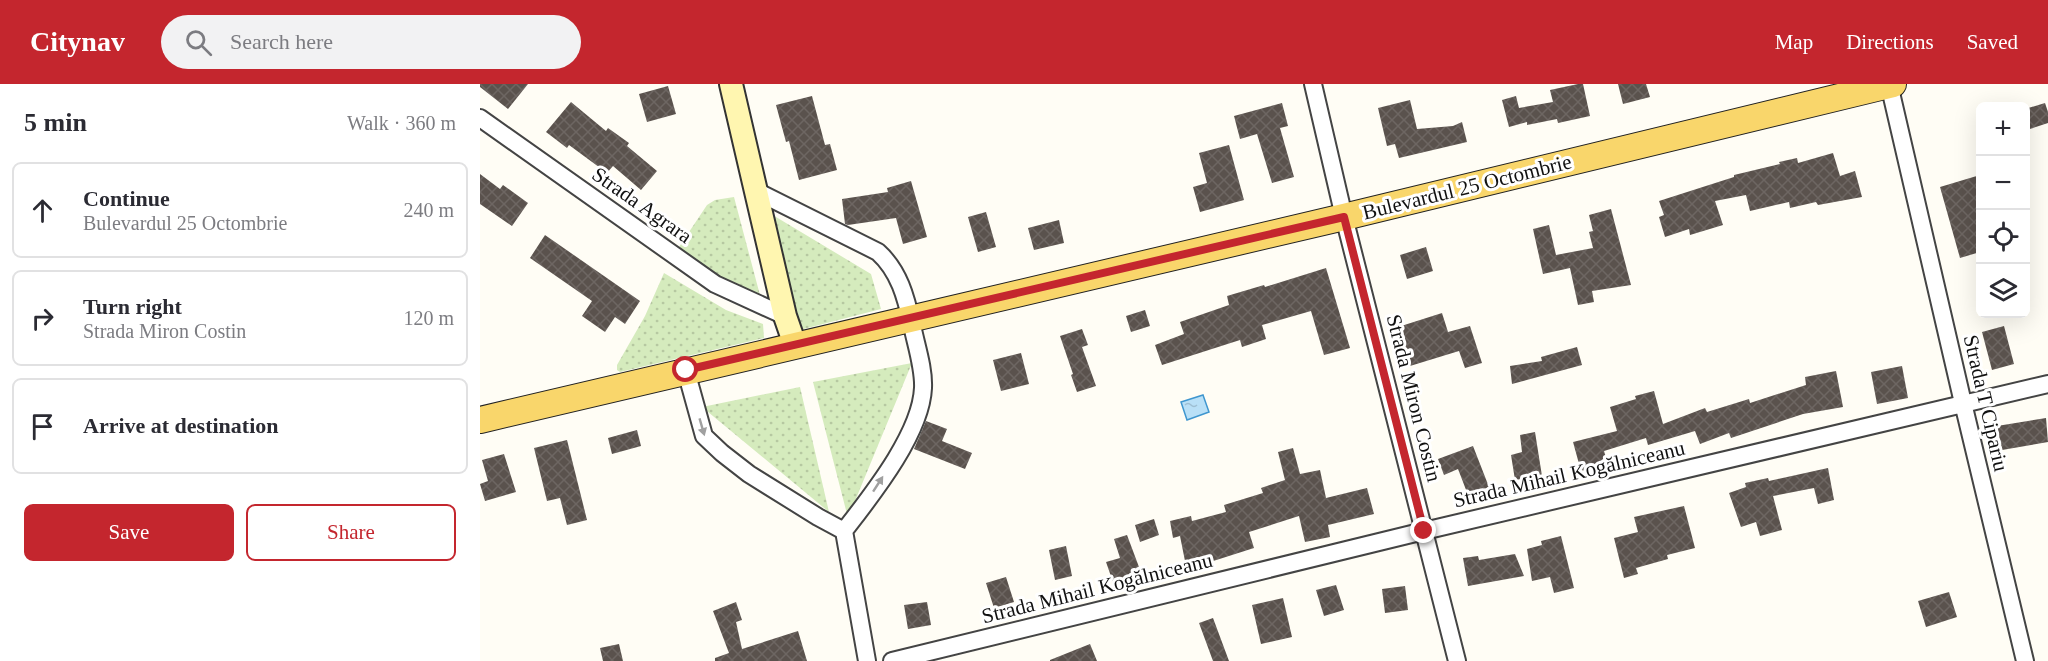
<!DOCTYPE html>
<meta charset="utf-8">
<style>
:root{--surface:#fff;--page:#f2f2f3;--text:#2b2b33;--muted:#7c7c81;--line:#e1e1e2;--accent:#c4262e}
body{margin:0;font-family:Georgia,serif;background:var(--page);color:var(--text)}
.controls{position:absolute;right:18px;top:18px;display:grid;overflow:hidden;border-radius:9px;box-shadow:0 6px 24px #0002}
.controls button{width:54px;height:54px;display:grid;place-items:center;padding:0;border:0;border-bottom:2px solid var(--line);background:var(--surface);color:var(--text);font:30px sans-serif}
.stop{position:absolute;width:18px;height:18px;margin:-14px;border:4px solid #c4262e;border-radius:50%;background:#fff}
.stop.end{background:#c4262e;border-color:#fff;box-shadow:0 2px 6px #0008}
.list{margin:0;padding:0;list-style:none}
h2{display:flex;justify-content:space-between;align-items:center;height:78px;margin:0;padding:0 24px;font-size:26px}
h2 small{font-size:20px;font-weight:400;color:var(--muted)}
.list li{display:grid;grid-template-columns:39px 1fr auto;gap:18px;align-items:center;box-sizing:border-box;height:96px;margin:0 12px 12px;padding:0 12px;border:2px solid var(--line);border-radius:9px}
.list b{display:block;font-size:22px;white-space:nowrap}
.list p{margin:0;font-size:20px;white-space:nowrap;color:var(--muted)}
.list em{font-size:20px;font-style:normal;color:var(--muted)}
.actions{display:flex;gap:12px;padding:18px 24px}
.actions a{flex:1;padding:14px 0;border:2px solid var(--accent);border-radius:9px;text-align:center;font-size:21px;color:var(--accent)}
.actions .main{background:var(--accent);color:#fff}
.icon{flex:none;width:33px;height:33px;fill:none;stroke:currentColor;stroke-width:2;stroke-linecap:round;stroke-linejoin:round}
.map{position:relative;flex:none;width:1568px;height:577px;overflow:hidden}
header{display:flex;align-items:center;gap:36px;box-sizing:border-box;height:84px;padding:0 30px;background:var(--accent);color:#fff}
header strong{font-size:28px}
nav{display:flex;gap:33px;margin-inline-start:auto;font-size:21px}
.search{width:420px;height:54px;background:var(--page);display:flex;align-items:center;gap:15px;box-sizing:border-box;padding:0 21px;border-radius:33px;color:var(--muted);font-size:22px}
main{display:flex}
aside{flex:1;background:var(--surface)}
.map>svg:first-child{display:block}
</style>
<header>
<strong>Citynav</strong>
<div class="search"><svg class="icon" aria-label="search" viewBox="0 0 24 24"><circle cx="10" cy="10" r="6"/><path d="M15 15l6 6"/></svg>Search here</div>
<nav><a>Map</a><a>Directions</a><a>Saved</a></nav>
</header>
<main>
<aside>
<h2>5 min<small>Walk · 360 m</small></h2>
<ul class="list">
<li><svg class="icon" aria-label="ahead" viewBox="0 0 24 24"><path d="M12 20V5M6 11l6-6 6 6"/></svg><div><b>Continue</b><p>Bulevardul 25 Octombrie</p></div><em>240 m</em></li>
<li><svg class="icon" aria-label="right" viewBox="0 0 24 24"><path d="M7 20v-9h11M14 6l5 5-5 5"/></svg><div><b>Turn right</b><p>Strada Miron Costin</p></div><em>120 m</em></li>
<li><svg class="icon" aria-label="arrive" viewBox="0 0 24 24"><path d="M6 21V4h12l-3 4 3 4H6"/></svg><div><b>Arrive at destination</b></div></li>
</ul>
<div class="actions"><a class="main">Save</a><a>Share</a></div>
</aside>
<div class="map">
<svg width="1568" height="577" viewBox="0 0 1568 577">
<defs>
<pattern id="grass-dots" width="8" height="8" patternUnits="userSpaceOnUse" patternTransform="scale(1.5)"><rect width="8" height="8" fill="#d5ebbd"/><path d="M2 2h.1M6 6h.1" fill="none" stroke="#b6c8a1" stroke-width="1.8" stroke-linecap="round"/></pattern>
<pattern id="water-ripples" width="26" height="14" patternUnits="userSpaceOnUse" patternTransform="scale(1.5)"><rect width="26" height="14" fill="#b9e0f7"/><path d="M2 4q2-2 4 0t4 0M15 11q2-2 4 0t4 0" fill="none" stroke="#9ebfd3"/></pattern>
<pattern id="building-cross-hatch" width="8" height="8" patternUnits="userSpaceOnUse" patternTransform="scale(1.5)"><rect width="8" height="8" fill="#5a524d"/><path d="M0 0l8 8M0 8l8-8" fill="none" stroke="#6d6662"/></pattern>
</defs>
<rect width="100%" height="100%" fill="#fffdf5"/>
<!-- grass -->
<path fill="url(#grass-dots)" d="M 254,113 L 281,215 L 193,172 L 227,121 L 235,116 Z
M 291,130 L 391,190 L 401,225 L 316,247 Z
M 184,189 L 246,226 L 283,240 L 284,254 L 140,288 L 137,286 L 137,281 L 165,232 Z
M 432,279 L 368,434 L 333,298 Z
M 320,303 L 349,428 L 222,323 Z"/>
<!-- water -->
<path fill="url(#water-ripples)" stroke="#3f96cf" stroke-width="1.5" d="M 723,311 L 729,328 L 707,336 L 701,318 Z"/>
<!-- building -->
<path fill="url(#building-cross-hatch)" d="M 0,0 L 48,0 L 28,25 L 0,3 Z
M 1098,0 L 1103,0 L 1110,32 L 1078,39 L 1077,35 L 1047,41 L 1047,38 L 1029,43 L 1022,16 L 1036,12 L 1039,24 L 1073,18 L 1070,6 Z
M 1138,0 L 1166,0 L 1170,13 L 1143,20 Z
M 188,2 L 196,30 L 167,38 L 159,10 Z
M 332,12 L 345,61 L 350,60 L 357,86 L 319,96 L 309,57 L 306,58 L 296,21 Z
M 930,16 L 937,45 L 973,42 L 982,38 L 987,58 L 919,74 L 915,60 L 907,62 L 898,24 Z
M 91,18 L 126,47 L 128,44 L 149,59 L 147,62 L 177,87 L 161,106 L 133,82 L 127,89 L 89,61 L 87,64 L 66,48 Z
M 802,19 L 808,42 L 800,44 L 814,93 L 792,99 L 777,50 L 760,55 L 754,32 Z
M 1565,19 L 1568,28 L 1568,39 L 1550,45 L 1545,25 Z
M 749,61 L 764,116 L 720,128 L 713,103 L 727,99 L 719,69 Z
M 1353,69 L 1360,92 L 1375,87 L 1382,113 L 1338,121 L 1336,118 L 1310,124 L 1309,118 L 1270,127 L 1266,111 L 1235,117 L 1243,141 L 1210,151 L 1209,145 L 1185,153 L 1179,133 L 1184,131 L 1179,117 L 1254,93 L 1254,91 L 1300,80 L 1299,78 L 1317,74 L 1318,79 Z
M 0,90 L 20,105 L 23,101 L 48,119 L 32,142 L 0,120 Z
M 1500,91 L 1500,168 L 1480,174 L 1460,103 Z
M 431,97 L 447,153 L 423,160 L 416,134 L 368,141 L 365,140 L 362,115 L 408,108 L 407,104 Z
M 1131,125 L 1151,201 L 1112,207 L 1114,218 L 1098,221 L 1090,184 L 1063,190 L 1053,145 L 1069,141 L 1076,171 L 1113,164 L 1109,148 L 1113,147 L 1109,131 Z
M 506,128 L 516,163 L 498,168 L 488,133 Z
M 579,136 L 584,159 L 554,166 L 548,144 Z
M 65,151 L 160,217 L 145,240 L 135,233 L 125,248 L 102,232 L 112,217 L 50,174 Z
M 946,163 L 953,187 L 927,195 L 920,171 Z
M 846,184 L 870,264 L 844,271 L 831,227 L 782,241 L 786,255 L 762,263 L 760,256 L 682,281 L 675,261 L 704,250 L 700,238 L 749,221 L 747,212 L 784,201 L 785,203 Z
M 665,226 L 670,242 L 651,248 L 646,232 Z
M 962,229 L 968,248 L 990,242 L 1002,279 L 985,284 L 979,267 L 930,282 L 918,243 Z
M 1524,242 L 1534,280 L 1512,286 L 1502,248 Z
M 602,245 L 608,261 L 602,263 L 616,302 L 597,308 L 591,291 L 593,290 L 580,252 Z
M 1097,263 L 1102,281 L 1032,300 L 1030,282 L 1062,277 L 1061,273 Z
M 541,269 L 549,300 L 521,307 L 513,276 Z
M 1422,282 L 1428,314 L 1397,320 L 1391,288 Z
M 1356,287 L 1363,323 L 1323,330 L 1251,354 L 1249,349 L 1220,360 L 1215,347 L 1168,361 L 1166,354 L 1124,367 L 1128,380 L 1101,387 L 1093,358 L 1137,347 L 1130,323 L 1156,315 L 1155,312 L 1174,307 L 1183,340 L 1225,324 L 1227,328 L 1269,315 L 1270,319 L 1326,301 L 1325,293 Z
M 1566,334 L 1568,358 L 1522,366 L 1517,342 Z
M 446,337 L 467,345 L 462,357 L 492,369 L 485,385 L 434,365 Z
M 157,346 L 161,362 L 132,370 L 128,354 Z
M 1055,348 L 1062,392 L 1035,396 L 1031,371 L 1042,368 L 1040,351 Z
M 87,356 L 107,436 L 87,441 L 80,414 L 67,417 L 54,364 Z
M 993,362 L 1009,403 L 988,411 L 978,385 L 964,391 L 958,375 Z
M 813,364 L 820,390 L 840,386 L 846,414 L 887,404 L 894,430 L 848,441 L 850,453 L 825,458 L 819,432 L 769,448 L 774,464 L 727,479 L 706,482 L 700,452 L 693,454 L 690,437 L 711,432 L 712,437 L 746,428 L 744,421 L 783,409 L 781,404 L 805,396 L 798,368 Z
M 24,370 L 36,408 L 5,417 L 0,400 L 8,397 L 2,376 Z
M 1348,384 L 1354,416 L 1338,420 L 1334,404 L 1293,412 L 1302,446 L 1280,452 L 1276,438 L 1261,443 L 1249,409 L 1266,403 L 1265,399 L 1288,394 L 1289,397 Z
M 1204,422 L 1215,464 L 1187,471 L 1188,475 L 1156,484 L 1158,490 L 1144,494 L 1134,454 L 1158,448 L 1154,433 Z
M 674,435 L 679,451 L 660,458 L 655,441 Z
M 647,451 L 662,491 L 634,501 L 626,478 L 640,474 L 634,455 Z
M 1081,452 L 1094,504 L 1074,509 L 1070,493 L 1052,497 L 1047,465 L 1062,461 L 1061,457 Z
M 586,462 L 592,492 L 575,496 L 569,466 Z
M 1035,470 L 1044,492 L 988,502 L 983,474 L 998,472 L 999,476 Z
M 526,493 L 534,518 L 514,524 L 506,499 Z
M 856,501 L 864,526 L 844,532 L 836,506 Z
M 925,502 L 928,526 L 905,529 L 902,505 Z
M 1469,508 L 1477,533 L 1446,543 L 1438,517 Z
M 803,514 L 812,553 L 781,560 L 772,521 Z
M 256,518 L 262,536 L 256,538 L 262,565 L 318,547 L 327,577 L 235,577 L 235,574 L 249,569 L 233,527 Z
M 447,518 L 451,541 L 428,545 L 424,521 Z
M 733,534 L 749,577 L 733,577 L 719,539 Z
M 139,560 L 143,577 L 123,577 L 120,564 Z
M 610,560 L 617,577 L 570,577 L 570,576 Z"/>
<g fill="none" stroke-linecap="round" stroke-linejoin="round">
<defs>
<path id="street" d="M 833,0 L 864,133 L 977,577
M 1409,0 L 1483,319 L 1545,577
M 0,34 L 235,200 L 305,232
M 276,107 L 398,168 C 419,187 426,213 432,241 C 436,261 444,284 443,304 C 441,350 391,412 364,447
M 206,287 L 224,352 L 242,369 L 269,390 L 338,433 L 364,447
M 364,447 L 387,577
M 412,577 L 944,447 L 1568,300"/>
<path id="secondary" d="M 251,0 L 305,232 L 315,261"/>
<path id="primary" d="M 0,336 L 864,133 L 1413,0"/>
</defs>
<!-- street casing -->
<use href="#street" stroke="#444" stroke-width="20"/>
<!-- secondary casing -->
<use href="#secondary" stroke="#333" stroke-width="26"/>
<!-- primary casing -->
<use href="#primary" stroke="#222" stroke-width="28"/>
<!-- street -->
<use href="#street" stroke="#fff" stroke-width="16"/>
<!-- secondary -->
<use href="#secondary" stroke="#fff6b0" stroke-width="22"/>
<!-- primary -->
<use href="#primary" stroke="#f9d66b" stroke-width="26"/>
</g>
<!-- one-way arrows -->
<defs><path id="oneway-solid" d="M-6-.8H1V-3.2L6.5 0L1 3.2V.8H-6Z" transform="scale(1.5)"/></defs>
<g fill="#a0a0a0">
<use href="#oneway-solid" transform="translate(222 343) rotate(74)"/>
<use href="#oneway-solid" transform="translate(398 400) rotate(-57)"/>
</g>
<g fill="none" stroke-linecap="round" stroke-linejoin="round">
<!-- route -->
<path stroke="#c4262e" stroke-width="8" d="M 206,286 L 864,133 L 944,447"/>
</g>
<g text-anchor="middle" stroke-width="6" stroke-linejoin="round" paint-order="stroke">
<!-- street labels -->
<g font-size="21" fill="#111" stroke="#fff">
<text transform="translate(987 103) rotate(-14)" y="7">Bulevardul 25 Octombrie</text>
<text transform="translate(162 121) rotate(35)" y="7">Strada Agrara</text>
<text transform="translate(934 314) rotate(76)" y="7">Strada Miron Costin</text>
<text transform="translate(1506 319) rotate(77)" y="7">Strada T Cipariu</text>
<text transform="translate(1089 390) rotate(-13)" y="7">Strada Mihail Kogălniceanu</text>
<text transform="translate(617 504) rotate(-14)" y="7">Strada Mihail Kogălniceanu</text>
</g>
</g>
</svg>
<div class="controls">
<button>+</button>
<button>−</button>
<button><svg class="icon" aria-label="locate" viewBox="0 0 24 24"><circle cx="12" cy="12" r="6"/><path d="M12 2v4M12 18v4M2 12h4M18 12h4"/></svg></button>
<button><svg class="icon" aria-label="layers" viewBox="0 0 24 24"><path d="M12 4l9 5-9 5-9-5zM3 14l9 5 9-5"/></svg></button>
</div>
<div class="stop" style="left:206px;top:286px"></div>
<div class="stop end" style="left:944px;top:447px"></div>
</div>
</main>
